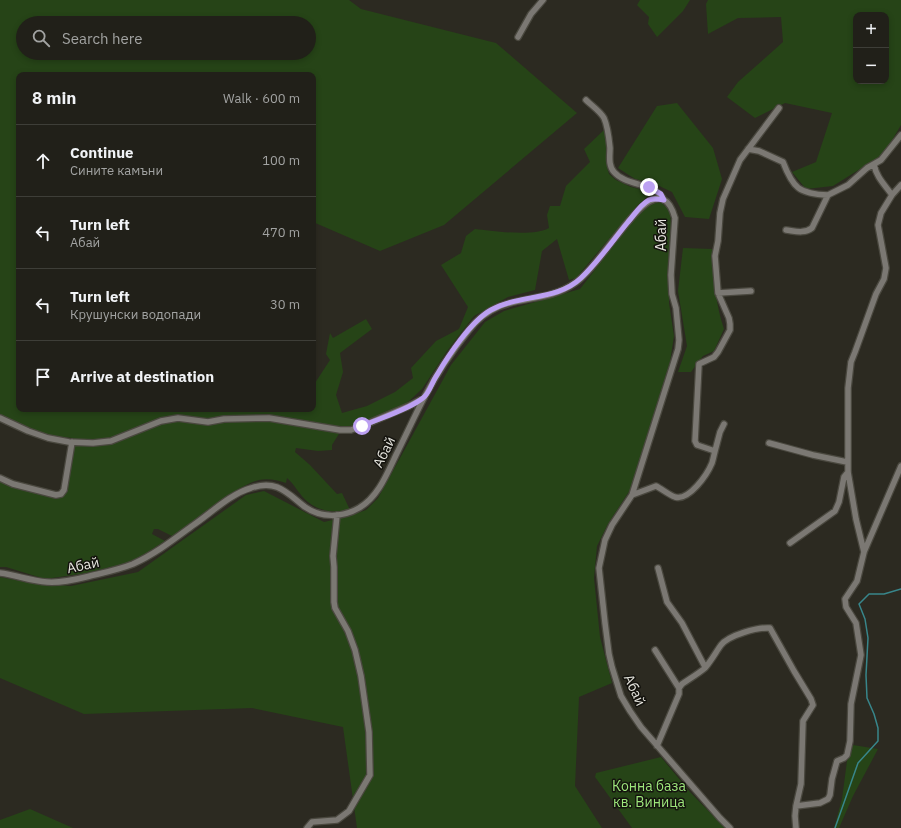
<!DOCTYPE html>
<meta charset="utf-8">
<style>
:root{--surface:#212019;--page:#2d2d26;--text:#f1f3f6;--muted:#a2a3a2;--line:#3e3e38}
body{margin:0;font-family:"IBM Plex Sans",sans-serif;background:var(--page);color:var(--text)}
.controls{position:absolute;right:12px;top:12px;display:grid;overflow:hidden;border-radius:8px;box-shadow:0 2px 6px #0003}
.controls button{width:36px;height:36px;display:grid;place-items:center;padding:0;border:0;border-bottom:1px solid var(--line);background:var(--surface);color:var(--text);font:20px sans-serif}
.stop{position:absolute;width:12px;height:12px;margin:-9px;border:3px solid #bca0f2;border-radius:50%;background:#fff}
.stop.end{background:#bca0f2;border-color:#fff;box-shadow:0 1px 4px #0008}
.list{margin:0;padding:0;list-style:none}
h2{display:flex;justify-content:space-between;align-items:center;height:52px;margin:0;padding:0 16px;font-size:17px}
h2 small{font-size:13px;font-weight:400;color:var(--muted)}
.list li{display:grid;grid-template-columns:26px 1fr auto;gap:12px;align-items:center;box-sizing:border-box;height:72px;padding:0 16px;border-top:1px solid var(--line)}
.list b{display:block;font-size:15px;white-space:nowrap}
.list p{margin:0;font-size:13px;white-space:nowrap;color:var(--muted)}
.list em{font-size:13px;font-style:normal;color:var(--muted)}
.icon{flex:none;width:22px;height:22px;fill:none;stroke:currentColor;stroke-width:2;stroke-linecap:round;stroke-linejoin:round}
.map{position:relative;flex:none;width:901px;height:828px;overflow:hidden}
.search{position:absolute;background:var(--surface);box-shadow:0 2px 6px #0003;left:16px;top:16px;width:300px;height:44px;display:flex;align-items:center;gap:10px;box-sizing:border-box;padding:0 14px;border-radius:22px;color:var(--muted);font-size:15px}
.panel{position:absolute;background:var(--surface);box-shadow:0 2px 6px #0003;left:16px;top:72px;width:300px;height:340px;border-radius:8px}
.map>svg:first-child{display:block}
</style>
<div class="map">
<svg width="901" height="828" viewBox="0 0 901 828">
<rect width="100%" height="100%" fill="#2c2a21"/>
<!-- green -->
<path fill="#264417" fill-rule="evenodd" d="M 0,0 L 349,0 L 361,9 L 496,43 L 577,113 L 444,225 L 380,251 L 313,222 L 313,75 L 19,75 L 19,409 L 313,409 L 313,386 L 330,360 L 326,354 L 330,333 L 333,338 L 366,319 L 372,329 L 340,353 L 343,372 L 336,395 L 342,413 L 367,406 L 395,392 L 413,378 L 411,368 L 436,341 L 459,329 L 468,307 L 441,265 L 461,253 L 466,236 L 475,229 C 493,231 534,237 549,228 L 547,215 L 550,206 L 560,206 L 566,186 L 590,162 L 584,149 L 604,130 L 607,145 L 607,167 L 609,174 L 616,180 L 631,187 L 648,191 L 650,194 L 637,206 L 576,278 L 569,280 L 557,239 L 542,251 L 535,290 L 508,297 L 474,316 L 447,351 L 422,389 L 407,403 L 374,418 L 342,429 L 332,445 L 332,450 L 318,451 L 296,448 L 295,452 L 310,465 L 337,494 L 342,493 L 350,510 C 336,513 320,512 308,502 C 300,496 295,485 287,478 L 286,483 C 277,480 268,478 259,480 C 235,486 194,522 174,537 L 158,529 L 154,529 L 152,534 L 165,541 L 140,557 L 123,564 L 87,573 L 45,579 L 6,567 L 0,567 L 0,480 L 56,495 L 64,490 L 72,438 L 38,434 L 0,416 ZM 23,23 L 309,23 L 309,53 L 23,53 Z
M 640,0 L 690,0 L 683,11 L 657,37 L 648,24 L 649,17 L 637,5 Z
M 708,0 L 901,0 L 901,125 L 884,154 L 833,186 L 806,189 L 792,172 L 816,162 L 832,113 L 785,103 L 755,118 L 727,97 L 738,82 L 783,42 L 781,17 L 738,18 L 708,34 L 706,4 ZM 856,15 L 886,15 L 886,81 L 856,81 Z
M 677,103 L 713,148 L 722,179 L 709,219 L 685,217 L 672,192 L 653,183 L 635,179 L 618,168 L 657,106 Z
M 661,202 L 666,207 L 670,213 L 671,223 L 669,252 L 669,303 L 674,336 L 670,362 L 630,490 L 608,524 L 597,546 L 594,578 L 600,637 L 612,683 L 579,697 L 575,786 L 602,828 L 357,828 L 343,727 L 252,708 L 84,714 L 0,678 L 0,577 L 26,582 L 71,586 L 138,572 L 246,495 L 264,491 L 324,522 L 349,516 L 366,510 L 378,498 L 451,365 L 485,322 L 504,311 L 580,289 L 634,219 L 644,208 L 650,204 Z
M 683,248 L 712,249 C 714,276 715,303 724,329 L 714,351 L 703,356 L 691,372 L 678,372 L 687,346 L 678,291 Z
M 853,745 L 878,749 L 853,796 L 839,828 L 834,828 L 842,799 L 847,761 Z
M 661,757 L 690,792 L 725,828 L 632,828 L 595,777 L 596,773 Z
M 30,809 L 73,828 L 0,828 L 0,820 Z"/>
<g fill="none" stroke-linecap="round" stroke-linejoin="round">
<!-- stream -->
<path stroke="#38868b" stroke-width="1.5" d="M 835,828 L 858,763 L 878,741 L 878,728 L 874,714 L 867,698 L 866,675 L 868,638 L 865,619 L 859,604 L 869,594 L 884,594 L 901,589"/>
<defs>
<path id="minor" d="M 518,37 L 531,14 L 543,0
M 586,100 C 591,105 600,111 604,118 C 608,127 609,138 610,148 C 610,156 608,165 614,172 C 627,187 653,181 664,200
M 748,149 L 759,151 L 783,162 C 793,188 799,194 828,195
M 874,164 C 876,177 885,185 892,195
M 786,230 C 795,231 804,234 812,228 L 828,195 L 848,185 L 867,168 L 881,160 L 901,135
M 718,293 L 751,291
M 0,418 L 28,431 L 48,438 L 69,442 L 93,443 L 111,441 L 161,421 L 178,418 L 208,422 L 224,419 L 269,418 L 340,430 L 351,430 L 362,426 L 409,406 L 424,398
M 769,443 L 813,455 L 847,462
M 715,451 L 720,432 L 724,424
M 0,478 L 13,484 L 56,495 L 61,494 L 64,490 L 72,442
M 632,495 L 656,486 C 662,489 669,495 675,497 C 689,501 707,475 712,463 C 713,460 714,455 715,451 L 697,445 L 695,441 L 699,364 L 714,357 L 718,352 L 730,330 L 730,324 L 729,318 L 718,293 L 715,256 L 718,241 L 720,213 L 723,199 L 740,160 L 779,108
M 790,543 L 835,511 L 839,502 L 844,477 L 848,472
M 864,552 L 856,519 L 848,472 L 848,388 L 851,362 L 855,352 L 876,294 L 884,279 L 886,268 L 878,225 L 881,213 L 892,195 L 901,185
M 658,568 L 667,602 L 682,623 L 705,667
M 0,573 C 16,575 31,581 47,582 C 61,583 74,580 86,577 C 102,573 118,570 133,564 C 155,554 173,540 192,526 C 210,514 230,494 251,488 C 277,479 287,493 305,507 C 321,518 342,518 359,508 C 378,497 387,474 396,455 C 406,435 415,415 425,396 C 437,373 452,351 469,330 C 501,289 539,308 575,283 C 589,274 604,251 615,238 C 629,221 662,171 675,218 L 671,275 L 672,294 L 676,308 L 679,340 L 678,349 L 632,495 L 612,525 L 605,540 L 599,568 L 605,623 L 609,654 L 612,667 L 621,696 L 630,711 L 641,727 L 720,818 L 730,828
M 655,650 L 679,688
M 657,746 L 679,694 L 679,688 L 682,684 C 689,679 698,674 705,668 C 711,661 716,652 721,645 C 729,635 758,627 770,628 L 794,671 L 811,699 L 813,705 L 803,721 L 801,784 L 796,806
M 307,828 L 312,822 L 337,820 L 349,811 L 370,775 L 369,732 L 361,676 L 355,650 L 348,631 L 335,608 L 334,602 L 334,567 L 333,556 L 337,515
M 796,828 L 795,816 L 796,806 L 820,803 L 828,799 L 830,795 L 832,779 L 837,761 L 844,758 L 847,755 L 850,741 L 851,704 L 861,655 L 856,623 L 846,607 L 845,599 L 857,581 L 864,552 L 901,466"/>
</defs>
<!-- minor casing -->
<use href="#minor" stroke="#4a483f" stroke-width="8"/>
<!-- minor -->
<use href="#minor" stroke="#7b7873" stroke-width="5.5"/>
</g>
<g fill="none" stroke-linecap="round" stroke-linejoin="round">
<!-- route -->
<path stroke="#bca0f2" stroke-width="5" d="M 362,426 C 380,418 408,410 423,398 C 429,394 432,382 437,375 C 448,356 471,321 491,310 C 519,294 557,301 581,278 C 599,261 613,240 628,222 C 635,214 640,205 649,200 C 654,198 659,199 664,200 L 661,194 L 649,187"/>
</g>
<g text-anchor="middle" stroke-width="3" stroke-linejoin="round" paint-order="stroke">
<!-- street labels -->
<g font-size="14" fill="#e7e6df" stroke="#14130e">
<text transform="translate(661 235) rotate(-90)" y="5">Абай</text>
<text transform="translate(384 452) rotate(-64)" y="5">Абай</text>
<text transform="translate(83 565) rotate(-12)" y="5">Абай</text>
<text transform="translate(635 690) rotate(65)" y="5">Абай</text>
</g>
<!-- park labels -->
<g font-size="14" fill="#9de67b" stroke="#14130e">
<text x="649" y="791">Конна база<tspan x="649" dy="16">кв. Виница</tspan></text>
</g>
</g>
</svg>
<div class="controls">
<button>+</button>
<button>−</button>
</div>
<div class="stop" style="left:362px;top:426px"></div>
<div class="stop end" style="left:649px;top:187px"></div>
<div class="search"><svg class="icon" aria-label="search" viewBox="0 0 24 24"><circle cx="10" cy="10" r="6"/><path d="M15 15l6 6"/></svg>Search here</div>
<section class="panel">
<h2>8 min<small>Walk · 600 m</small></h2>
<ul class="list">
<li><svg class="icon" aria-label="ahead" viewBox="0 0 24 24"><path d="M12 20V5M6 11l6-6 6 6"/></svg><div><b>Continue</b><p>Сините камъни</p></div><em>100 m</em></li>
<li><svg class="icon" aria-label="left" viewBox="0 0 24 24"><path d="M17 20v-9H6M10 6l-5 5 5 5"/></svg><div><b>Turn left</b><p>Абай</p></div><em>470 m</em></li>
<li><svg class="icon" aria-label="left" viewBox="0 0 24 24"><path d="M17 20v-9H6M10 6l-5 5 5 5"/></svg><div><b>Turn left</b><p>Крушунски водопади</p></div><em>30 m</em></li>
<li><svg class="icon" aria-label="arrive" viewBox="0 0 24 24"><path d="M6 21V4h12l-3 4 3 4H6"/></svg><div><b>Arrive at destination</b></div></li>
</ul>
</section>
</div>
